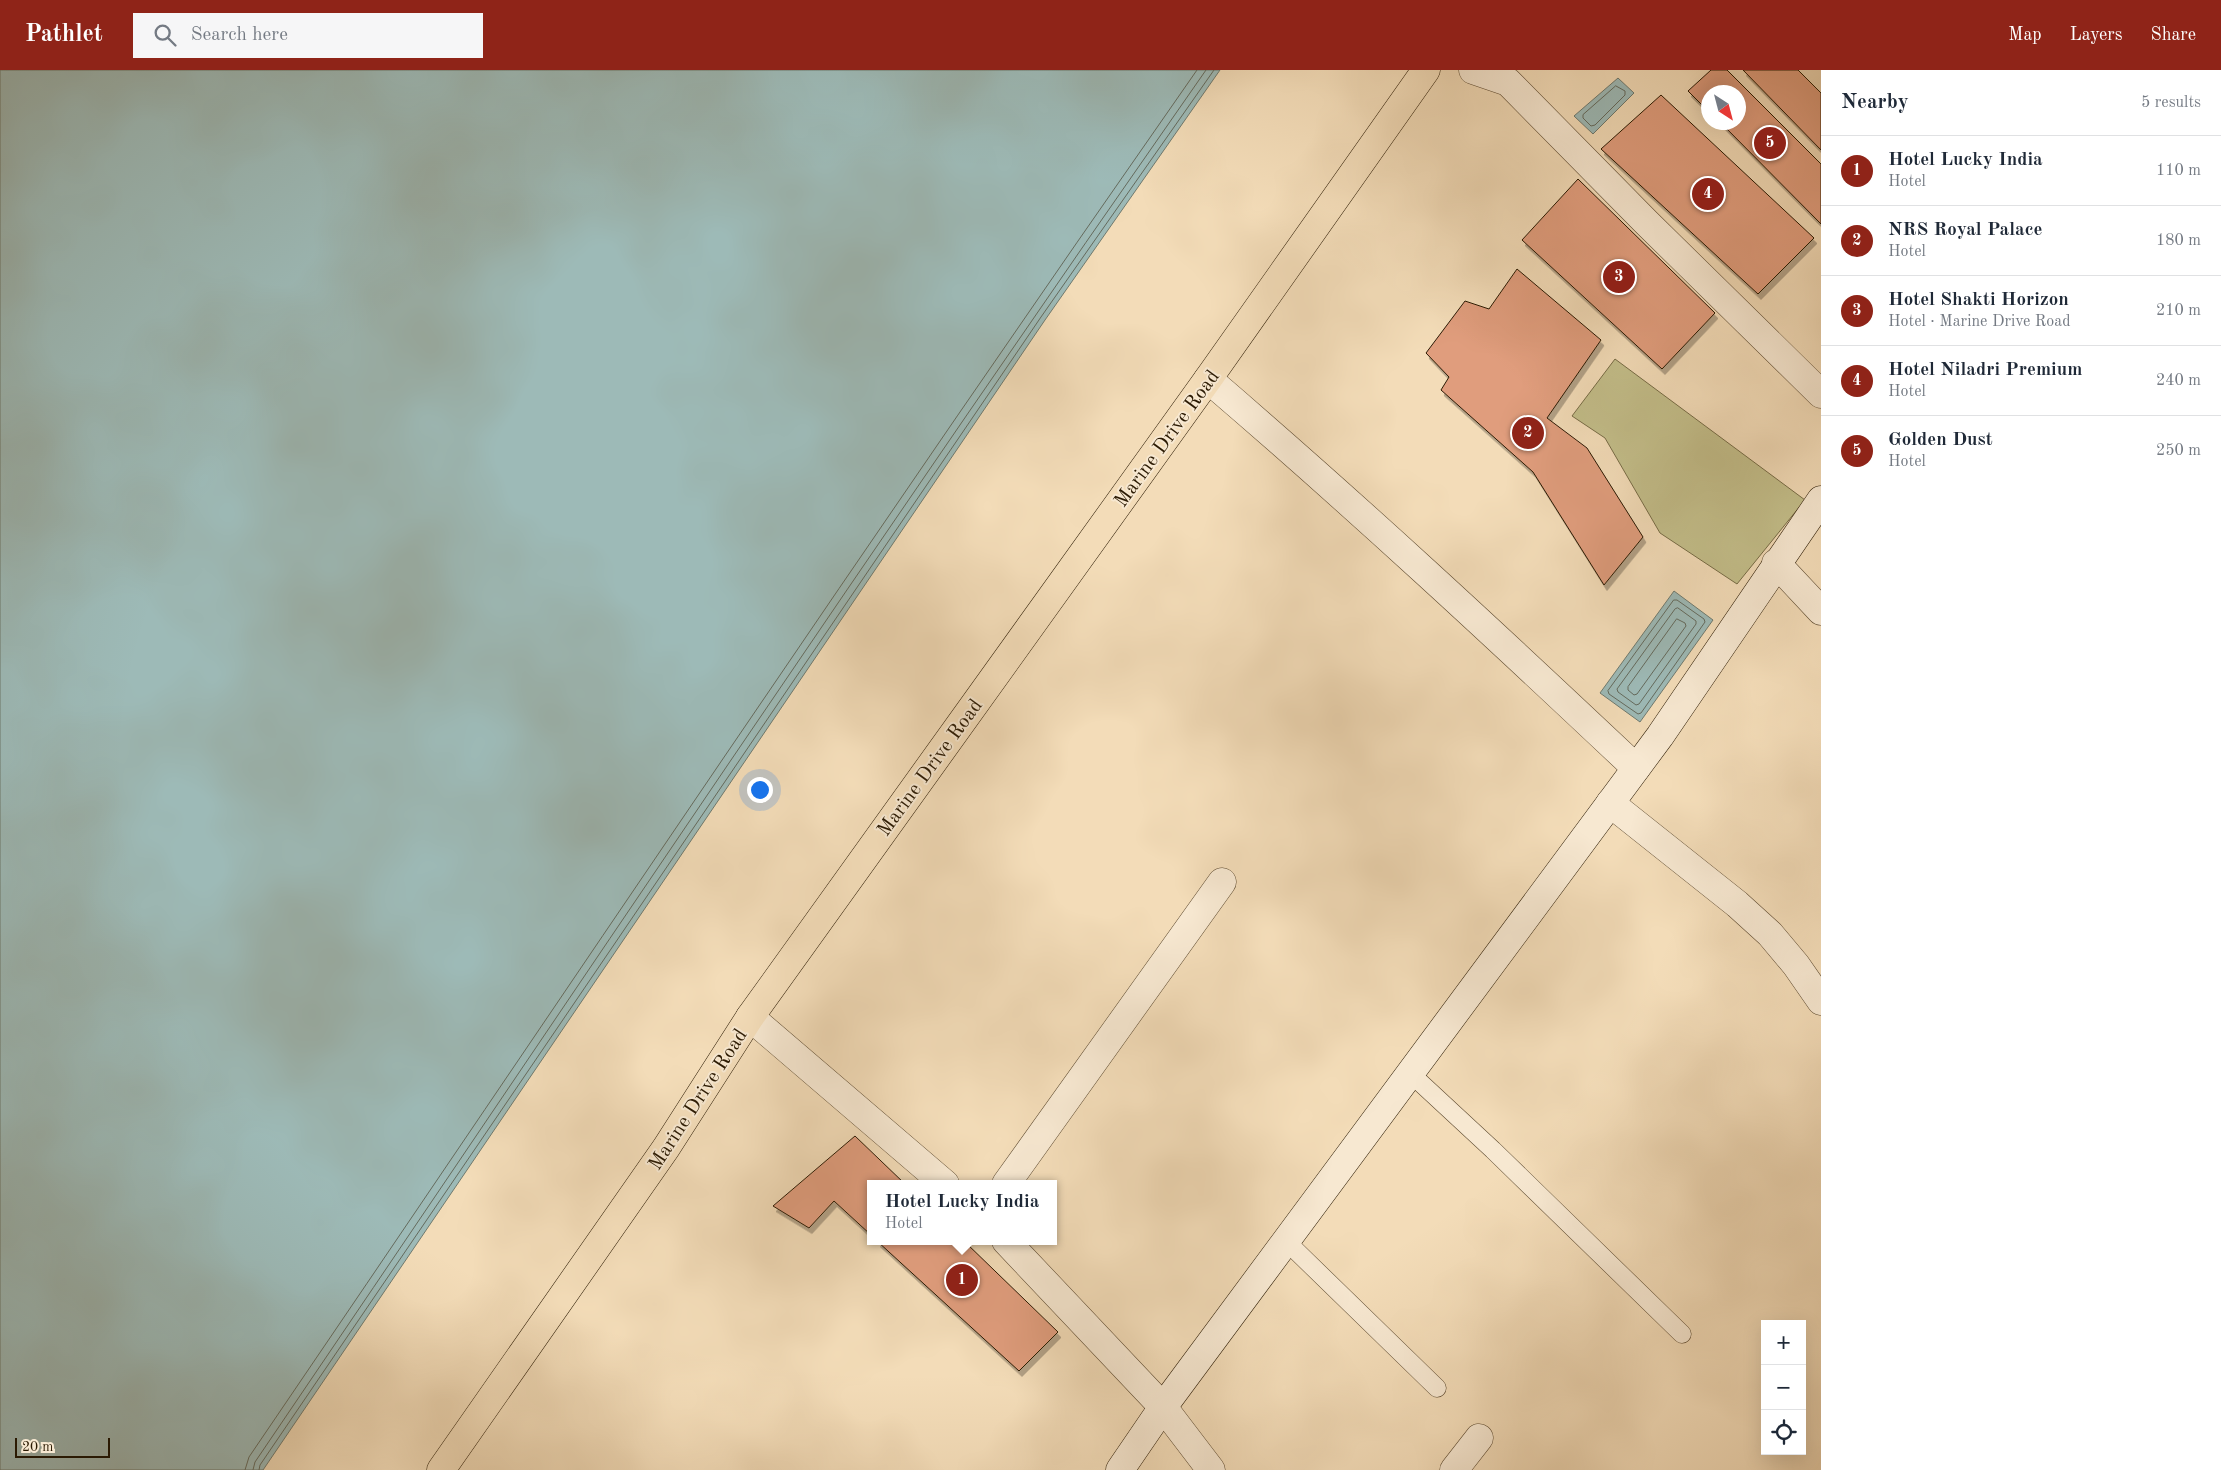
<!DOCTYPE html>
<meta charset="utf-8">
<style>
:root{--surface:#fff;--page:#f6f6f7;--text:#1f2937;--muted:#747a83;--line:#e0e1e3;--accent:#8f2418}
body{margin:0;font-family:"Old Standard TT",serif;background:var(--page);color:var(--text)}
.controls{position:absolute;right:15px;bottom:15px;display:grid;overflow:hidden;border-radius:0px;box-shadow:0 5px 20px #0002}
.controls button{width:45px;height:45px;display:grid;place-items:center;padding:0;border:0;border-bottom:1px solid var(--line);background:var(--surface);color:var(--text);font:25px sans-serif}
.compass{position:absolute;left:1701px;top:15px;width:45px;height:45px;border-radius:50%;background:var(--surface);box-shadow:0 5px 20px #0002;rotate:144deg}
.scale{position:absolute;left:15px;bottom:12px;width:95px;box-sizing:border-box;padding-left:5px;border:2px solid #2b1a03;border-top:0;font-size:14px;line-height:18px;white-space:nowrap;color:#2b1a03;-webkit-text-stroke:4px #f7e8d1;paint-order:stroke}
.you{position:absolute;left:759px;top:719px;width:18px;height:18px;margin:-12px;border:4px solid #fff;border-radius:50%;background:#1a73e8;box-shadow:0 0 0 8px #1a73e833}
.badge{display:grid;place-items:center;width:32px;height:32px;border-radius:50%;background:var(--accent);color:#fff;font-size:16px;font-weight:700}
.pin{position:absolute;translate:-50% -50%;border:2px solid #fff;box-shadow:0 1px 5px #0006}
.popup{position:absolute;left:867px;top:1110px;width:190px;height:65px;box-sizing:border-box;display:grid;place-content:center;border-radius:0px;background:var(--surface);filter:drop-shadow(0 1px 4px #0005);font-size:16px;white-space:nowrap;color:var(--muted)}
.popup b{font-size:19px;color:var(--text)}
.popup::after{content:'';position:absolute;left:50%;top:100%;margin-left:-10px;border:10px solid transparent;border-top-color:var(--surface)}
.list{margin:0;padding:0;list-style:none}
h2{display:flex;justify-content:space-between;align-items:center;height:65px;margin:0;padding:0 20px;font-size:21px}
h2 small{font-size:16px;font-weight:400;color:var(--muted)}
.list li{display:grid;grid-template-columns:32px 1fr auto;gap:15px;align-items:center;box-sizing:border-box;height:70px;padding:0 20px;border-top:1px solid var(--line)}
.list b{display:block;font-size:19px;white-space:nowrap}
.list p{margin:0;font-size:16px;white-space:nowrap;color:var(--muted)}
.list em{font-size:16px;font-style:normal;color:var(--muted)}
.icon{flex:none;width:28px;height:28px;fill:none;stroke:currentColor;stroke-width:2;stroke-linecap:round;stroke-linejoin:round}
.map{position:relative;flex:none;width:1821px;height:1400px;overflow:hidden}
header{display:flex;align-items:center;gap:30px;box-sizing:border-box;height:70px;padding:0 25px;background:var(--accent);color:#fff}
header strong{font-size:24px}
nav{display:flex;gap:28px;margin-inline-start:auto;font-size:18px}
.search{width:350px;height:45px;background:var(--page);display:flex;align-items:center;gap:12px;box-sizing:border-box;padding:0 18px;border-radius:0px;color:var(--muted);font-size:19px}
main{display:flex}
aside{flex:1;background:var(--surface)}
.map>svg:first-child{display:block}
</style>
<header>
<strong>Pathlet</strong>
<div class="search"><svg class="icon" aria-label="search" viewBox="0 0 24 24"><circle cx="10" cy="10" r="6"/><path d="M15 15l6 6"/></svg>Search here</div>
<nav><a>Map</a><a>Layers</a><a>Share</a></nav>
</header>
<main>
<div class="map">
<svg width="1821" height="1400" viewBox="0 0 1821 1400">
<defs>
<filter id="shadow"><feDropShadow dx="3" dy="5.5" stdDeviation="0" flood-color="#0004"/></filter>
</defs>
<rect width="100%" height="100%" fill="#f3dcb8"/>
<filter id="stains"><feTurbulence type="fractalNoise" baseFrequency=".004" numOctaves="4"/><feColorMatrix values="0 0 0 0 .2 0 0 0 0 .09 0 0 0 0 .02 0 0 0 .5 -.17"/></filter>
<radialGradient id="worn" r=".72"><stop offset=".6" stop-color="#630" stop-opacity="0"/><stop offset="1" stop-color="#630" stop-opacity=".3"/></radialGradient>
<!-- green -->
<path fill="#c3be8a" stroke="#776c46" d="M 1615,289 L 1805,430 L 1737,514 L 1660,463 L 1605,368 L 1572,346 Z"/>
<!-- water -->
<path fill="#9dbab7" stroke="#6f7a6f" d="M 0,0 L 1220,0 L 1045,250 L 263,1400 L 0,1400 Z
M 1618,8 L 1634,23 L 1593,64 L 1574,46 Z
M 1674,521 L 1713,550 L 1640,652 L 1600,623 Z"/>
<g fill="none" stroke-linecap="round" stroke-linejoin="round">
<!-- shore -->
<path stroke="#646a5d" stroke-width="1" d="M 1616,16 L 1625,21 L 1625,25 L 1595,55 L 1591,56 L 1583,48 L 1583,45 Z
M 1674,530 L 1677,530 L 1704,549 L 1705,552 L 1641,643 L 1638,644 L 1609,624 L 1608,621 Z
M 1678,538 L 1696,551 L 1696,554 L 1639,634 L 1636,635 L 1618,622 L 1617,619 L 1675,539 Z
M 1677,549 L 1685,553 L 1686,556 L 1637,624 L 1634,625 L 1628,620 L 1628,617 Z
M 245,1400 L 249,1387 C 564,924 876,459 1197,0
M 253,1400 L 255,1392 C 571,927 884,460 1206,0
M 259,1400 L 260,1395 L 1041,247 L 1214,0"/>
</g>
<!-- building -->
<path fill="#e09d7d" stroke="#2b1a03" filter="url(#shadow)" d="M 1711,0 L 1727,0 L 1821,94 L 1821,154 L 1720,52 L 1738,52 L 1738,22 L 1708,22 L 1708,41 L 1688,21 Z
M 1743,0 L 1798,0 L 1821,23 L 1821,80 Z
M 1661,25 L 1814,168 L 1758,224 L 1601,79 Z
M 1578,109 L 1715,243 L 1662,299 L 1522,170 Z
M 1517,199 L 1601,270 L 1547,348 L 1587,378 L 1643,467 L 1604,515 L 1533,402 L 1441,320 L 1449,307 L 1426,283 L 1465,231 L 1489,239 Z
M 855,1066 L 905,1114 L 871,1114 L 871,1165 L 834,1131 L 809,1158 L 773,1136 Z
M 877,1171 L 964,1171 L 1058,1262 L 1019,1301 Z"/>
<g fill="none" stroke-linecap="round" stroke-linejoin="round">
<defs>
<path id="service" d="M 1410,1003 L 1493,1080 L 1682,1264
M 1286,1171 L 1437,1318"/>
<path id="minor" d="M 1473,0 L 1508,12 L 1646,152 L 1821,324
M 1208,309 C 1355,435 1496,566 1636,698
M 1776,493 L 1821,541
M 1610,733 L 1737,834 L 1770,864 L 1796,895 L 1821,931
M 750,947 L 945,1114
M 1006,1114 L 1222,812
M 1006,1171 L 1163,1337 L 1211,1400
M 1454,1400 L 1479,1368"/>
<path id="secondary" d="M 1120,1400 L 1163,1337 L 1660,666 L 1821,430"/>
<path id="trunk" d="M 441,1400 L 666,1078 L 750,947 L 1208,309 L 1426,0"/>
</defs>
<!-- service casing -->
<use href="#service" stroke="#5d4a30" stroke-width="19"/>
<!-- minor casing -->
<use href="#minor" stroke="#5d4a30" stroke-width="29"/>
<!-- secondary casing -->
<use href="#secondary" stroke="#2b1a03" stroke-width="29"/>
<!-- trunk casing -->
<use href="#trunk" stroke="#2b1a03" stroke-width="29"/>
<!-- service -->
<use href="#service" stroke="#f7e8d1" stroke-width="18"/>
<!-- minor -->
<use href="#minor" stroke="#f7e8d1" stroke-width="28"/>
<!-- secondary -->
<use href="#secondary" stroke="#f7e8d1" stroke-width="28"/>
<!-- trunk -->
<use href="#trunk" stroke="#f3dcb8" stroke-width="28"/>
</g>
<g text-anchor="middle" stroke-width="4" stroke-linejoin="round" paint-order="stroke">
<!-- street labels -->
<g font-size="20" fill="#2b1a03" stroke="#f7e8d1">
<text transform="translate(1166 368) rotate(-54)" y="7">Marine Drive Road</text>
<text transform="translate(929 697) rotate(-54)" y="7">Marine Drive Road</text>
<text transform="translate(697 1029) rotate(-57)" y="7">Marine Drive Road</text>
</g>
</g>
<rect width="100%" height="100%" filter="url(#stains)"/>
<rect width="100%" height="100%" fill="url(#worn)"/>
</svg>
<div class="controls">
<button>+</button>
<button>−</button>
<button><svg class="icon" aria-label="locate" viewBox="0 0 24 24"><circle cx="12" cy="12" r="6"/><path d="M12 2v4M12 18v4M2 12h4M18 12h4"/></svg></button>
</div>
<svg class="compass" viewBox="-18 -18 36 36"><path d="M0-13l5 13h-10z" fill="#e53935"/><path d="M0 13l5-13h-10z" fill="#747a83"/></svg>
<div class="scale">20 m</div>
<div class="you"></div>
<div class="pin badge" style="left:962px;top:1210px">1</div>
<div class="popup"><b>Hotel Lucky India</b>Hotel</div>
<div class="pin badge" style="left:1528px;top:363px">2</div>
<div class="pin badge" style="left:1619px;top:207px">3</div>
<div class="pin badge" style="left:1708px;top:124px">4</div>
<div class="pin badge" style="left:1770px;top:73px">5</div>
</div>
<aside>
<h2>Nearby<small>5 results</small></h2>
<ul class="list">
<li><span class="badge">1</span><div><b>Hotel Lucky India</b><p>Hotel</p></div><em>110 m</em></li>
<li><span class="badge">2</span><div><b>NRS Royal Palace</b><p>Hotel</p></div><em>180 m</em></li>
<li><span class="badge">3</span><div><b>Hotel Shakti Horizon</b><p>Hotel · Marine Drive Road</p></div><em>210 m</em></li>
<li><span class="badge">4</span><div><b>Hotel Niladri Premium</b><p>Hotel</p></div><em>240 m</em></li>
<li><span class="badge">5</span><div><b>Golden Dust</b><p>Hotel</p></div><em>250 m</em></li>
</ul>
</aside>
</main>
